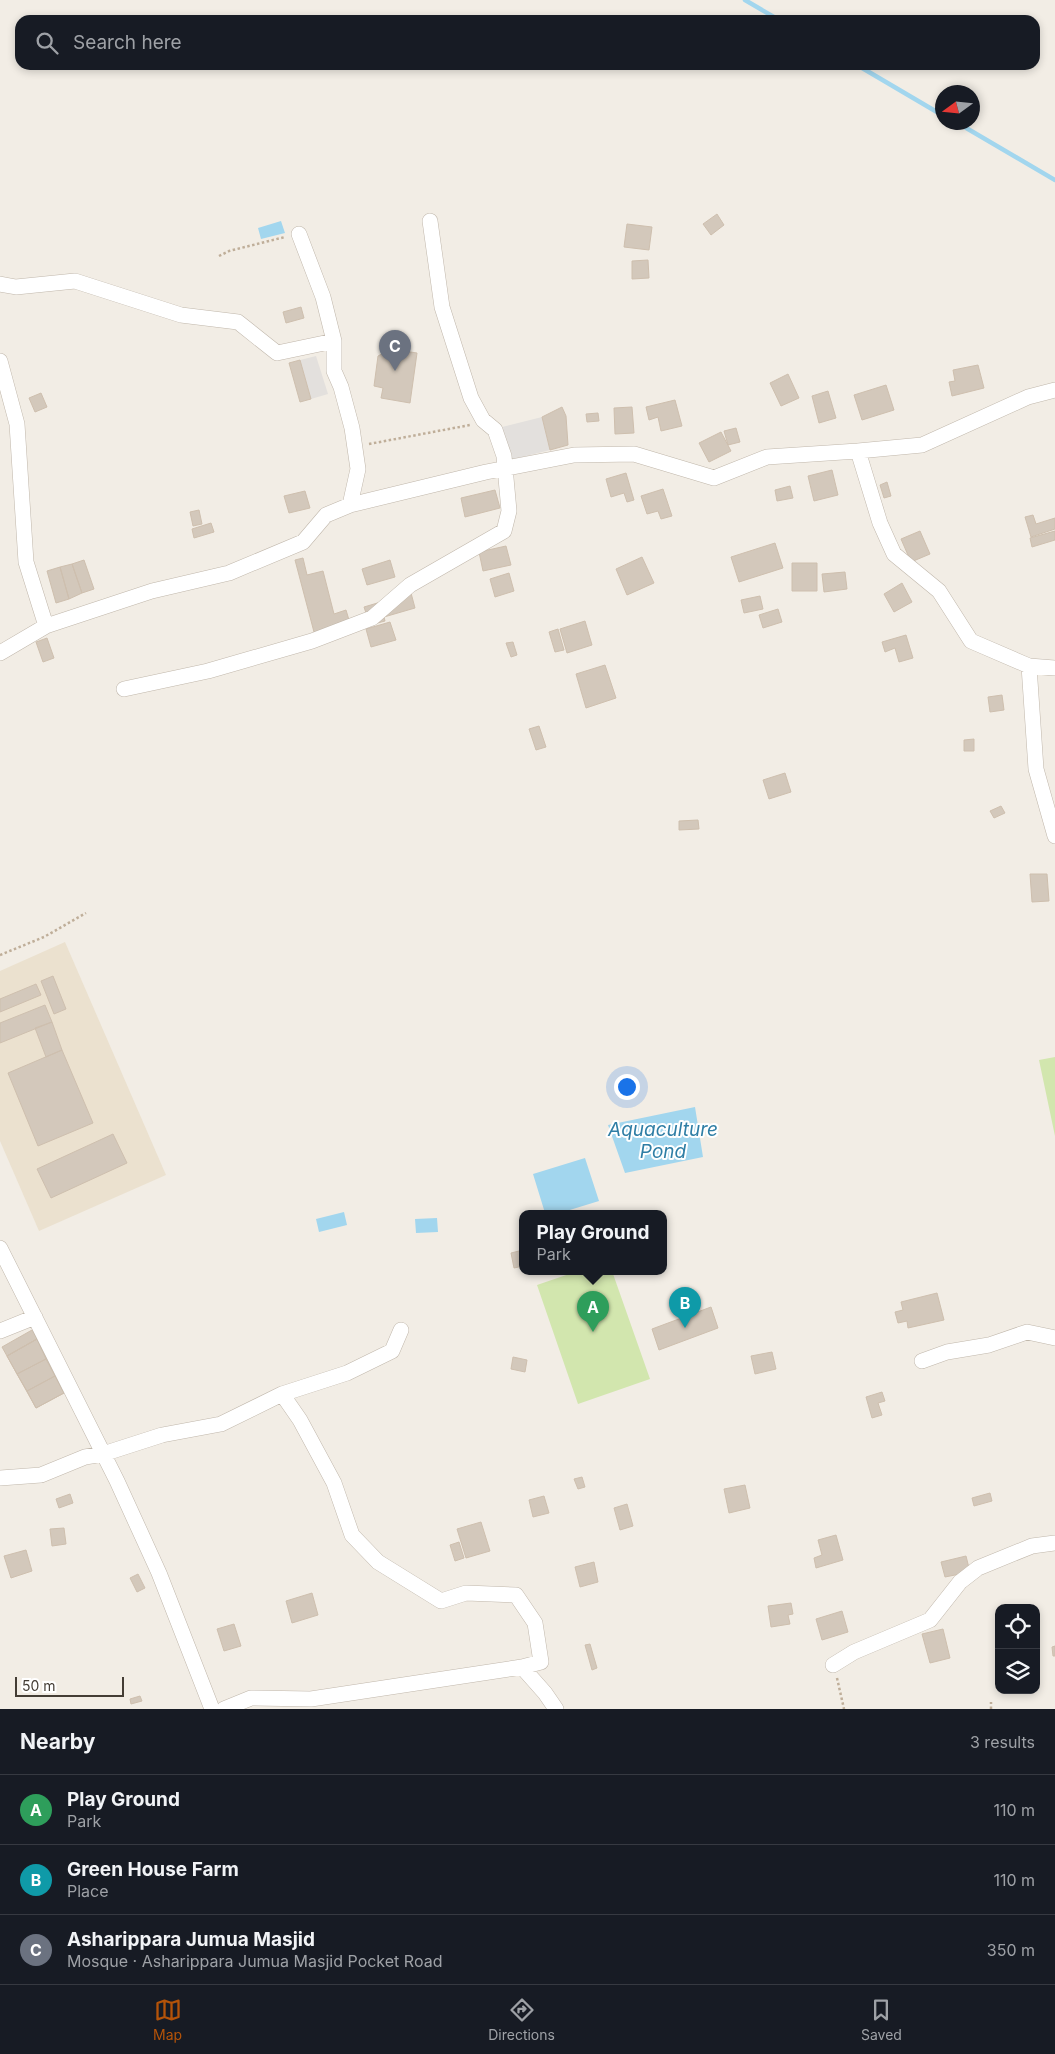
<!DOCTYPE html>
<meta charset="utf-8">
<style>
:root{--surface:#171b24;--page:#242831;--text:#f1f3f6;--muted:#9ea1a6;--line:#363941;--accent:#b45309}
body{margin:0;font-family:Inter,sans-serif;background:var(--page);color:var(--text)}
.controls{position:absolute;right:15px;bottom:15px;display:grid;overflow:hidden;border-radius:10px;box-shadow:0 2px 8px #0003}
.controls button{width:45px;height:45px;display:grid;place-items:center;padding:0;border:0;border-bottom:1px solid var(--line);background:var(--surface);color:var(--text);font:25px sans-serif}
.compass{position:absolute;left:935px;top:85px;width:45px;height:45px;border-radius:50%;background:var(--surface);box-shadow:0 2px 8px #0003;rotate:255deg}
.scale{position:absolute;left:15px;bottom:12px;width:109px;box-sizing:border-box;padding-left:5px;border:2px solid #443d35;border-top:0;font-size:14px;line-height:18px;white-space:nowrap;color:#443d35;-webkit-text-stroke:4px #fff;paint-order:stroke}
.you{position:absolute;left:626px;top:1086px;width:18px;height:18px;margin:-12px;border:4px solid #fff;border-radius:50%;background:#1a73e8;box-shadow:0 0 0 8px #1a73e833}
.badge{display:grid;place-items:center;width:32px;height:32px;border-radius:50%;background:var(--accent);color:#fff;font-size:16px;font-weight:700}
.pin{position:absolute;translate:-50% -41px;filter:drop-shadow(0 1px 2px #0008)}
.pin::after{content:'';position:absolute;top:26px;width:18px;height:15px;background:inherit;clip-path:polygon(0 0,100% 0,50% 100%)}
.popup{position:absolute;left:519px;top:1210px;width:148px;height:65px;box-sizing:border-box;display:grid;place-content:center;border-radius:10px;background:var(--surface);filter:drop-shadow(0 1px 4px #0005);font-size:16px;white-space:nowrap;color:var(--muted)}
.popup b{font-size:19px;color:var(--text)}
.popup::after{content:'';position:absolute;left:50%;top:100%;margin-left:-10px;border:10px solid transparent;border-top-color:var(--surface)}
.list{margin:0;padding:0;list-style:none}
h2{display:flex;justify-content:space-between;align-items:center;height:65px;margin:0;padding:0 20px;font-size:21px}
h2 small{font-size:16px;font-weight:400;color:var(--muted)}
.list li{display:grid;grid-template-columns:32px 1fr auto;gap:15px;align-items:center;box-sizing:border-box;height:70px;padding:0 20px;border-top:1px solid var(--line)}
.list b{display:block;font-size:19px;white-space:nowrap}
.list p{margin:0;font-size:16px;white-space:nowrap;color:var(--muted)}
.list em{font-size:16px;font-style:normal;color:var(--muted)}
.icon{flex:none;width:28px;height:28px;fill:none;stroke:currentColor;stroke-width:2;stroke-linecap:round;stroke-linejoin:round}
.map{position:relative;flex:none;width:1055px;height:1709px;overflow:hidden}
.search{position:absolute;background:var(--surface);box-shadow:0 2px 8px #0003;left:15px;right:15px;top:15px;height:55px;display:flex;align-items:center;gap:12px;box-sizing:border-box;padding:0 18px;border-radius:15px;color:var(--muted);font-size:19px}
.sheet{height:275px;background:var(--surface)}
nav{display:flex;justify-content:space-around;align-items:center;box-sizing:border-box;height:70px;border-top:1px solid var(--line);background:var(--surface);font-size:14px;color:var(--muted)}
nav a{display:grid;justify-items:center;gap:2px}
nav .on{color:var(--accent)}
.map>svg:first-child{display:block}
</style>
<div class="map">
<svg width="1055" height="1709" viewBox="0 0 1055 1709">
<rect width="100%" height="100%" fill="#f2ede5"/>
<!-- education -->
<path fill="#ebe1cf" d="M 65,942 L 166,1175 L 39,1231 L 0,1141 L 0,971 Z"/>
<!-- green -->
<path fill="#d2e6ae" d="M 1055,1057 L 1055,1136 L 1039,1060 Z
M 578,1271 L 612,1271 L 650,1379 L 578,1404 L 537,1285 Z"/>
<!-- parking -->
<path fill="#e3e0dd" d="M 316,356 L 328,394 L 311,399 L 300,360 Z
M 542,417 L 550,450 L 510,460 L 502,427 Z"/>
<!-- water -->
<path fill="#a2d6ee" d="M 281,221 L 285,233 L 261,239 L 258,228 Z
M 695,1107 L 703,1157 L 625,1173 L 608,1125 Z
M 585,1158 L 599,1201 L 560,1213 L 545,1213 L 533,1174 Z
M 344,1212 L 347,1225 L 319,1232 L 316,1219 Z
M 437,1218 L 438,1232 L 416,1233 L 415,1219 Z"/>
<g fill="none" stroke-linecap="round" stroke-linejoin="round">
<!-- stream -->
<path stroke="#a2d6ee" stroke-width="4.5" d="M 745,0 L 779,20
M 857,65 L 942,115
M 956,122 L 1055,180"/>
</g>
<!-- building -->
<path fill="#d3c8bb" stroke="#cebfae" d="M 717,214 L 724,225 L 711,235 L 703,224 Z
M 627,224 L 652,227 L 649,250 L 624,247 Z
M 648,260 L 649,278 L 632,279 L 632,261 Z
M 301,307 L 304,318 L 286,323 L 283,312 Z
M 391,349 L 417,353 L 410,403 L 381,398 L 383,388 L 374,386 L 378,356 Z
M 300,360 L 311,399 L 300,402 L 289,363 Z
M 978,365 L 984,388 L 952,396 L 949,382 L 955,381 L 953,370 Z
M 788,374 L 799,398 L 781,406 L 770,383 Z
M 886,385 L 894,410 L 862,420 L 854,395 Z
M 828,391 L 836,418 L 819,423 L 812,396 Z
M 41,393 L 47,407 L 35,412 L 29,398 Z
M 675,400 L 682,426 L 661,431 L 658,417 L 649,420 L 646,407 Z
M 562,407 L 566,416 L 568,445 L 550,450 L 542,417 Z
M 632,407 L 634,433 L 615,434 L 614,408 Z
M 598,413 L 599,421 L 587,422 L 586,414 Z
M 736,428 L 740,442 L 728,445 L 724,431 Z
M 721,432 L 731,451 L 709,462 L 699,443 Z
M 832,470 L 838,495 L 814,501 L 808,476 Z
M 626,473 L 634,500 L 627,502 L 624,493 L 611,497 L 606,479 Z
M 887,482 L 891,496 L 884,498 L 880,485 Z
M 790,486 L 793,498 L 777,501 L 775,490 Z
M 663,489 L 672,516 L 661,519 L 658,511 L 647,514 L 641,496 Z
M 495,490 L 500,508 L 465,517 L 461,498 Z
M 305,491 L 310,508 L 289,513 L 284,496 Z
M 199,510 L 202,524 L 193,526 L 190,512 Z
M 1033,515 L 1036,524 L 1055,518 L 1055,529 L 1031,537 L 1025,517 Z
M 211,523 L 214,532 L 194,538 L 192,529 Z
M 920,531 L 930,554 L 911,562 L 901,539 Z
M 1055,531 L 1055,540 L 1032,547 L 1030,538 Z
M 775,543 L 783,568 L 739,582 L 731,557 Z
M 506,546 L 511,565 L 483,571 L 479,552 Z
M 642,557 L 654,583 L 627,595 L 616,569 Z
M 303,558 L 307,575 L 323,571 L 334,614 L 346,610 L 349,620 L 337,623 L 338,626 L 314,632 L 295,560 Z
M 84,560 L 94,589 L 82,593 L 72,564 Z
M 390,560 L 395,577 L 367,585 L 362,569 Z
M 792,563 L 817,563 L 817,591 L 792,591 Z
M 72,564 L 82,593 L 69,599 L 60,567 Z
M 60,567 L 69,599 L 56,603 L 47,571 Z
M 845,572 L 847,589 L 824,592 L 822,574 Z
M 509,573 L 514,591 L 495,597 L 490,579 Z
M 902,583 L 912,602 L 894,612 L 884,594 Z
M 411,593 L 415,608 L 384,617 L 385,621 L 370,625 L 364,607 Z
M 760,596 L 763,609 L 744,613 L 741,600 Z
M 778,609 L 782,622 L 763,628 L 759,615 Z
M 585,621 L 592,645 L 567,653 L 560,629 Z
M 390,622 L 396,640 L 371,647 L 366,629 Z
M 558,629 L 564,650 L 555,652 L 549,632 Z
M 906,635 L 913,658 L 899,662 L 895,648 L 885,652 L 882,642 Z
M 47,638 L 54,658 L 43,662 L 36,642 Z
M 513,642 L 517,655 L 511,657 L 506,643 Z
M 605,665 L 616,698 L 586,708 L 576,674 Z
M 1002,695 L 1004,710 L 990,712 L 988,697 Z
M 539,726 L 546,747 L 536,750 L 529,729 Z
M 974,739 L 974,751 L 964,751 L 964,740 Z
M 785,773 L 791,792 L 769,799 L 763,780 Z
M 1001,806 L 1005,813 L 994,818 L 990,811 Z
M 698,820 L 699,829 L 679,830 L 679,821 Z
M 1030,874 L 1047,874 L 1049,901 L 1032,902 Z
M 53,976 L 66,1009 L 54,1014 L 41,981 Z
M 36,984 L 41,995 L 0,1012 L 0,999 Z
M 45,1005 L 52,1022 L 0,1043 L 0,1023 Z
M 52,1022 L 62,1050 L 46,1057 L 35,1028 Z
M 62,1050 L 93,1123 L 38,1146 L 8,1073 Z
M 113,1134 L 127,1163 L 51,1198 L 37,1169 Z
M 523,1250 L 523,1266 L 514,1268 L 511,1253 Z
M 937,1293 L 944,1320 L 908,1328 L 907,1321 L 898,1323 L 895,1312 L 903,1310 L 901,1302 Z
M 711,1307 L 718,1328 L 659,1350 L 652,1329 Z
M 32,1330 L 37,1339 L 7,1356 L 2,1347 Z
M 37,1339 L 64,1393 L 36,1408 L 7,1356 Z
M 37,1339 L 46,1359 L 17,1374 L 7,1356 Z
M 772,1352 L 776,1369 L 755,1374 L 751,1356 Z
M 513,1357 L 527,1360 L 525,1372 L 511,1369 Z
M 46,1359 L 55,1376 L 27,1391 L 17,1374 Z
M 55,1376 L 64,1393 L 36,1408 L 27,1391 Z
M 882,1392 L 885,1401 L 878,1403 L 882,1415 L 872,1418 L 866,1397 Z
M 582,1477 L 585,1487 L 578,1489 L 574,1479 Z
M 745,1485 L 750,1508 L 729,1513 L 724,1489 Z
M 990,1493 L 992,1501 L 974,1506 L 972,1498 Z
M 70,1494 L 73,1503 L 59,1508 L 56,1499 Z
M 544,1496 L 549,1513 L 533,1517 L 529,1500 Z
M 627,1504 L 633,1526 L 620,1530 L 614,1508 Z
M 481,1522 L 490,1551 L 466,1558 L 457,1529 Z
M 64,1528 L 66,1544 L 52,1546 L 50,1529 Z
M 836,1535 L 843,1560 L 816,1568 L 814,1558 L 822,1555 L 818,1540 Z
M 459,1542 L 464,1558 L 455,1561 L 450,1545 Z
M 26,1550 L 32,1571 L 11,1578 L 4,1556 Z
M 966,1556 L 970,1572 L 945,1577 L 941,1562 Z
M 594,1562 L 598,1582 L 580,1587 L 575,1567 Z
M 138,1574 L 145,1588 L 137,1592 L 130,1578 Z
M 312,1593 L 318,1615 L 292,1623 L 286,1601 Z
M 791,1603 L 793,1614 L 788,1615 L 790,1624 L 771,1627 L 768,1606 Z
M 842,1611 L 848,1632 L 822,1640 L 816,1619 Z
M 234,1624 L 241,1646 L 224,1651 L 217,1629 Z
M 943,1629 L 950,1658 L 930,1663 L 922,1634 Z
M 590,1644 L 597,1668 L 592,1670 L 585,1645 Z
M 1055,1646 L 1055,1656 L 1053,1656 L 1052,1647 Z
M 140,1696 L 142,1701 L 131,1704 L 130,1699 Z"/>
<g fill="none" stroke-linecap="round" stroke-linejoin="round">
<defs>
<path id="street" d="M 299,234 L 323,297 L 334,341 L 334,371 L 341,387 L 352,428 L 358,469 L 350,505
M 0,284 L 16,287 L 75,281 L 181,315 L 238,322 L 277,353 L 334,341
M 0,361 L 17,424 L 26,562 L 46,626
M 858,451 L 922,445 L 1028,397 L 1055,390
M 0,653 L 46,626 L 152,591 L 229,573 L 303,542 L 326,515 L 350,505 L 486,472 L 574,455 L 634,454 L 714,478 L 767,457 L 858,451 L 880,523 L 894,554 L 939,591 L 971,641 L 1029,666 L 1036,769 L 1055,836
M 1029,666 L 1055,668
M 124,689 L 208,671 L 312,641 L 372,618 L 410,585 L 504,531 L 509,511 L 504,456 L 495,430 L 483,420 L 471,398 L 442,307 L 430,221
M 0,1248 L 117,1481 L 159,1573 L 212,1709
M 0,1331 L 35,1317
M 922,1361 L 947,1352 L 989,1345 L 1027,1332 L 1055,1338
M 282,1394 L 300,1420 L 334,1483 L 352,1535 L 378,1562 L 441,1601 L 466,1593 L 516,1595 L 535,1623 L 541,1662 L 522,1667
M 0,1478 L 41,1475 L 85,1457 L 103,1454 L 162,1435 L 221,1424 L 282,1394 L 347,1373 L 392,1351 L 401,1330
M 833,1665 L 854,1652 L 930,1620 L 960,1582 L 978,1568 L 1032,1546 L 1055,1543
M 224,1709 L 251,1698 L 311,1699 L 522,1667 L 545,1693 L 556,1709"/>
</defs>
<!-- street casing -->
<use href="#street" stroke="#c0b7ab" stroke-width="16"/>
<!-- path -->
<path stroke="#bfae99" stroke-width="2.5" stroke-dasharray="2.5 2.5" stroke-linecap="butt" d="M 219,256 L 229,251 L 285,237
M 369,444 L 470,425
M 0,955 L 44,937 L 86,913
M 837,1678 L 844,1709
M 991,1709 L 991,1702"/>
<!-- street -->
<use href="#street" stroke="#fff" stroke-width="15"/>
</g>
<g text-anchor="middle" stroke-width="4" stroke-linejoin="round" paint-order="stroke">
<!-- water labels -->
<g font-size="19" font-style="italic" fill="#2f7ea5" stroke="#fff">
<text x="663" y="1136">Aquaculture<tspan x="663" dy="22">Pond</tspan></text>
</g>
</g>
</svg>
<div class="controls">
<button><svg class="icon" aria-label="locate" viewBox="0 0 24 24"><circle cx="12" cy="12" r="6"/><path d="M12 2v4M12 18v4M2 12h4M18 12h4"/></svg></button>
<button><svg class="icon" aria-label="layers" viewBox="0 0 24 24"><path d="M12 4l9 5-9 5-9-5zM3 14l9 5 9-5"/></svg></button>
</div>
<svg class="compass" viewBox="-18 -18 36 36"><path d="M0-13l5 13h-10z" fill="#e53935"/><path d="M0 13l5-13h-10z" fill="#9ea1a6"/></svg>
<div class="scale">50 m</div>
<div class="you"></div>
<div class="pin badge" style="left:593px;top:1332px;background:#2e9e5b">A</div>
<div class="popup"><b>Play Ground</b>Park</div>
<div class="pin badge" style="left:685px;top:1328px;background:#0f9aa8">B</div>
<div class="pin badge" style="left:395px;top:371px;background:#6b7280">C</div>
<div class="search"><svg class="icon" aria-label="search" viewBox="0 0 24 24"><circle cx="10" cy="10" r="6"/><path d="M15 15l6 6"/></svg>Search here</div>
</div>
<section class="sheet">
<h2>Nearby<small>3 results</small></h2>
<ul class="list">
<li><span class="badge" style="background:#2e9e5b">A</span><div><b>Play Ground</b><p>Park</p></div><em>110 m</em></li>
<li><span class="badge" style="background:#0f9aa8">B</span><div><b>Green House Farm</b><p>Place</p></div><em>110 m</em></li>
<li><span class="badge" style="background:#6b7280">C</span><div><b>Asharippara Jumua Masjid</b><p>Mosque · Asharippara Jumua Masjid Pocket Road</p></div><em>350 m</em></li>
</ul>
</section>
<nav>
<a class="on"><svg class="icon" aria-label="map" viewBox="0 0 24 24"><path d="M3 6l6-2 6 2 6-2v14l-6 2-6-2-6 2zM9 4v14M15 6v14"/></svg>Map</a>
<a><svg class="icon" aria-label="directions" viewBox="0 0 24 24"><path d="M12 3l9 9-9 9-9-9zM9 14v-3h6M13 9l2 2-2 2"/></svg>Directions</a>
<a><svg class="icon" aria-label="saved" viewBox="0 0 24 24"><path d="M7 4h10v16l-5-4-5 4z"/></svg>Saved</a>
</nav>
